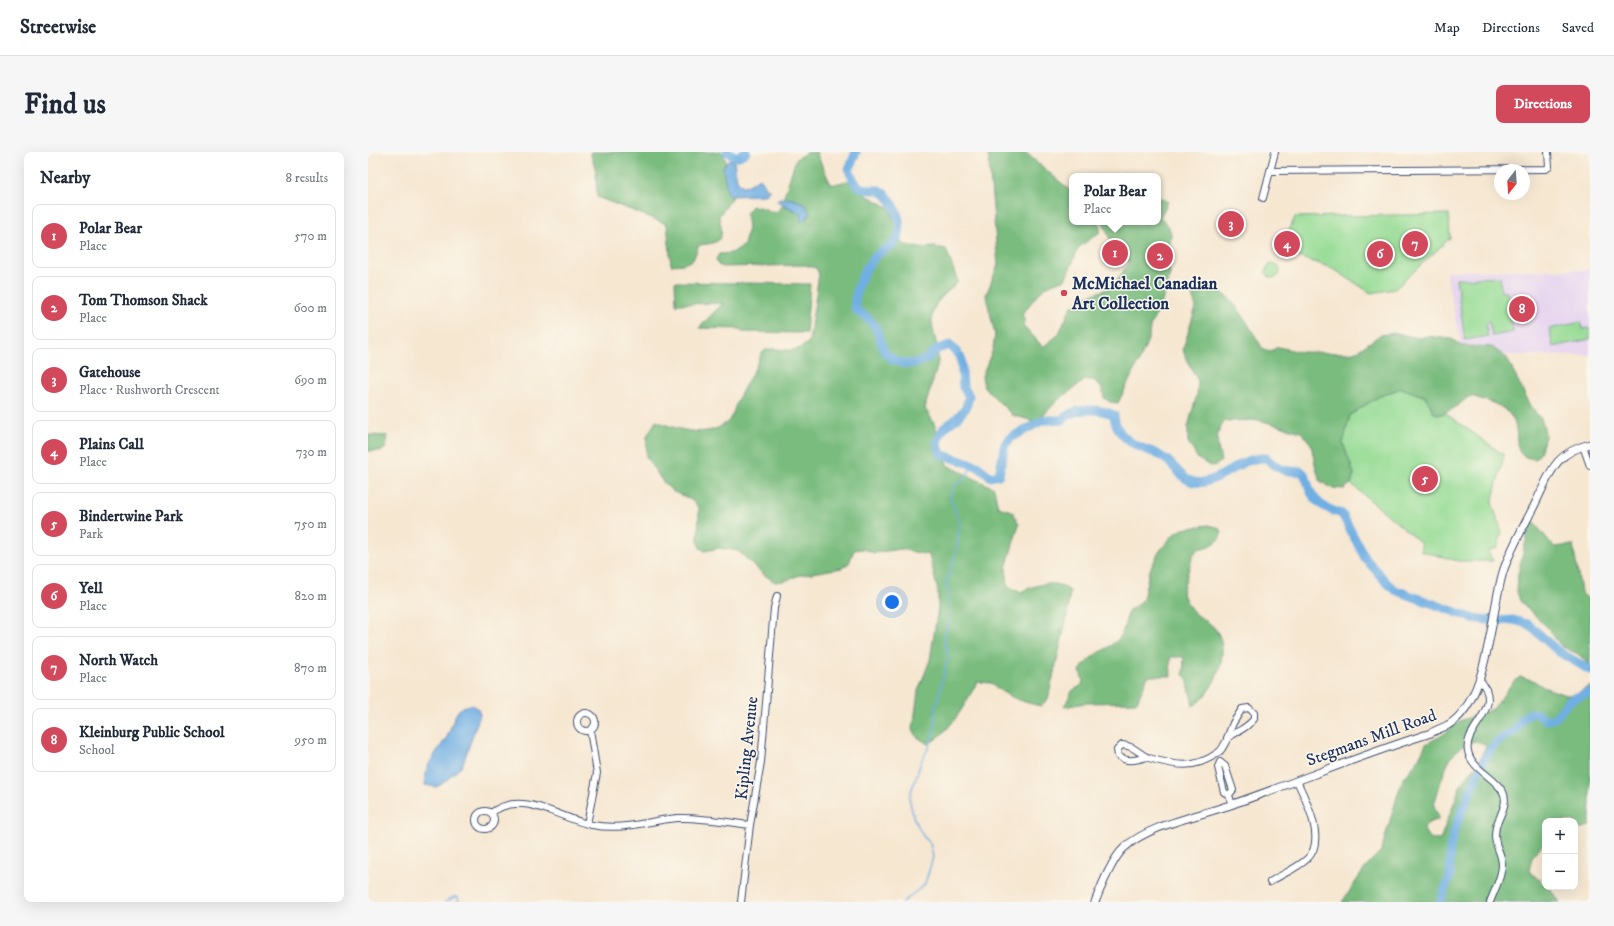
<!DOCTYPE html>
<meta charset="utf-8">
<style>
:root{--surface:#fff;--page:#f6f6f7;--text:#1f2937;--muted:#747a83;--line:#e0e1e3;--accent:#d1495b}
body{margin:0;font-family:"IM FELL DW Pica",serif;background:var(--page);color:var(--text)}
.controls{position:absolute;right:12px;bottom:12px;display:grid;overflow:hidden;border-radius:8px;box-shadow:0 4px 16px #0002}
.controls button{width:36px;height:36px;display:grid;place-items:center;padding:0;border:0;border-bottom:1px solid var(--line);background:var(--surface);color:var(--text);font:20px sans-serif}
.compass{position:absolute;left:1126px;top:12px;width:36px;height:36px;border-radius:50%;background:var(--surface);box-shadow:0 4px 16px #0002;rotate:197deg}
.you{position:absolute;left:524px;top:450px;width:14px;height:14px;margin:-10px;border:3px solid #fff;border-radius:50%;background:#1a73e8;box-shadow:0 0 0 6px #1a73e833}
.badge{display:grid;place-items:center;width:26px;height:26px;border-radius:50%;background:var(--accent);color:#fff;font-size:13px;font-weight:700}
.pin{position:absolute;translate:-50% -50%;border:2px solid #fff;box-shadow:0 1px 4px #0006}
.popup{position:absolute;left:701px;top:21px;width:92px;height:52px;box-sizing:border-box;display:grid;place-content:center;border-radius:8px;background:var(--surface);filter:drop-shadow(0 1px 3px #0005);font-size:13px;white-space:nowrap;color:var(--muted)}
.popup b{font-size:15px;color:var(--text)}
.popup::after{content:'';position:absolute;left:50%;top:100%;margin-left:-8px;border:8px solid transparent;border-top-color:var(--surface)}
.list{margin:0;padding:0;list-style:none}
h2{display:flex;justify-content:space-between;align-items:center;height:52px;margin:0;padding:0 16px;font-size:17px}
h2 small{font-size:13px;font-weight:400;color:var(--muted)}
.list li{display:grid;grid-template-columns:26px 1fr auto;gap:12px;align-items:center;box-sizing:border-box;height:64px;margin:0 8px 8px;padding:0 8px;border:1px solid var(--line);border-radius:8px}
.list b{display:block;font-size:15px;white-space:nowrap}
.list p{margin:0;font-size:13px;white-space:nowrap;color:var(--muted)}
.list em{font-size:13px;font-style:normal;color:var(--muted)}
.map{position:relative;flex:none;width:1222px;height:750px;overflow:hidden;border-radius:8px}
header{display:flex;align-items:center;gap:24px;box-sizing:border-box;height:56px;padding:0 20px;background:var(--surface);border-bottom:1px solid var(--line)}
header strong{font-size:19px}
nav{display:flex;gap:22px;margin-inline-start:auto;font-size:14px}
.intro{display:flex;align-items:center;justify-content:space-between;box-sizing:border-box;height:96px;padding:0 24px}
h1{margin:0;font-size:28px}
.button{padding:10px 18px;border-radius:8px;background:var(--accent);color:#fff;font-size:14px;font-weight:700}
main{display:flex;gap:24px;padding:0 24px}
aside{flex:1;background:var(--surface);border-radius:8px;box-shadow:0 4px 16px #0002}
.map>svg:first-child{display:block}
</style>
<header>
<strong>Streetwise</strong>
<nav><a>Map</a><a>Directions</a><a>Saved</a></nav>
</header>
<div class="intro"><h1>Find us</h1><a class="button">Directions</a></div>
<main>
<aside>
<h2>Nearby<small>8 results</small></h2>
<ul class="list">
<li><span class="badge">1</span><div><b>Polar Bear</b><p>Place</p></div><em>570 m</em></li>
<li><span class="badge">2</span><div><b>Tom Thomson Shack</b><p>Place</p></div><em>600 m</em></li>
<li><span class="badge">3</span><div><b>Gatehouse</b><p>Place · Rushworth Crescent</p></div><em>690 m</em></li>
<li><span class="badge">4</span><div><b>Plains Call</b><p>Place</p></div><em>730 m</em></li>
<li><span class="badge">5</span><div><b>Bindertwine Park</b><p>Park</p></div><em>750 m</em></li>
<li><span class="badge">6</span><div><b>Yell</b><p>Place</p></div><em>820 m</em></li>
<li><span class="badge">7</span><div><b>North Watch</b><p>Place</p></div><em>870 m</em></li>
<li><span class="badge">8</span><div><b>Kleinburg Public School</b><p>School</p></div><em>950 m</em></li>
</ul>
</aside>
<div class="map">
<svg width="1222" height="750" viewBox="0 0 1222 750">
<rect width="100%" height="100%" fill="#fbf7ec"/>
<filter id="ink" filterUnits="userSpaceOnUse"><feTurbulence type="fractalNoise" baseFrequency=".025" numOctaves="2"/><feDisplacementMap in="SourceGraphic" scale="8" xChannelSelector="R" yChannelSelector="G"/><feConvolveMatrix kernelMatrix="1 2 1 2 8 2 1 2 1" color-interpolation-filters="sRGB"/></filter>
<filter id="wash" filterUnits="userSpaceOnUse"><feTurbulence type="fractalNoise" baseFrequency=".012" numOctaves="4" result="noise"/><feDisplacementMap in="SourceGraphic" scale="16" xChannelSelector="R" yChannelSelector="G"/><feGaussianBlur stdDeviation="0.9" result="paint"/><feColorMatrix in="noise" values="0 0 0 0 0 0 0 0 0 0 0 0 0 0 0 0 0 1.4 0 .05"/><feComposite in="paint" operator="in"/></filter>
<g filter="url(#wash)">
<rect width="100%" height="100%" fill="#f6e7d1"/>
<!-- built -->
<path fill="#e6d2f0" d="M 1222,118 L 1222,203 L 1134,203 L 1124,195 L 1093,194 L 1078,119 Z"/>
<!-- green -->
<path fill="#97dc95" stroke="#59867a" d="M 1081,62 L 1082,86 L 1027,137 L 1003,141 L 964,116 L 912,99 L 927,65 Z
M898 119a7 7 0 1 1 14 0a7 7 0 1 1-14 0Z
M 1132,125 L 1133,140 L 1139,140 L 1145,180 L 1124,184 L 1121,169 L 1118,172 L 1120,184 L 1097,188 L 1088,127 Z
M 1213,170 L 1214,177 L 1222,176 L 1222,187 L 1185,195 L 1181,177 Z
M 1033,236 L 1058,245 L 1066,261 L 1071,263 L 1077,261 L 1136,303 L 1124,351 L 1134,381 L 1129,396 L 1120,399 L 1125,409 L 1090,409 L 1053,399 L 1053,391 L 983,332 L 986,322 L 975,291 L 982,263 L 1010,245 Z"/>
<!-- forest -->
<path fill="#79bc7e" stroke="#4a766e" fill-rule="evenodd" d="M 222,0 L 354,0 L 358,9 L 355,16 L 362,44 L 365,45 L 351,64 C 356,87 355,91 331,93 L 325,108 L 315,112 L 303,113 L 299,72 L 229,45 L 228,19 Z
M 448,0 L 463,33 L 479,29 L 488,32 L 498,43 L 522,56 L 534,92 L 551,96 L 567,95 L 578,97 L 590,130 C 583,137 572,145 567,154 C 558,170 572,192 570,209 C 568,223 560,241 557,257 C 570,274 574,292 579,313 L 626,336 L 630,355 L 644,359 L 651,372 L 638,416 L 640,434 L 652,440 C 668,433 686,426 702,439 L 699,465 L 680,547 L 673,554 C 654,550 636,544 623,531 L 609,530 C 599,550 581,582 560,592 L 549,585 L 545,577 L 550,539 L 562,508 L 570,456 L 570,439 L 561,403 L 532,397 L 506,401 L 496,397 L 486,398 L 481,411 L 474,416 L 432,423 L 417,429 L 407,430 L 395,422 L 370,399 L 351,396 L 337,399 L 332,396 L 330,389 L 331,356 L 325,349 L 304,339 L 295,330 L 278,305 L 279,284 L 288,269 C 309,277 338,287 358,271 C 366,265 366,255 370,247 C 378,231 388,217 394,200 C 409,191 426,207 441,189 L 451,122 L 448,116 L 437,113 L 355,115 L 350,113 L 348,107 L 351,102 L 364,101 L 376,93 L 380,76 L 378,62 L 384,54 L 395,56 L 407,61 L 415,53 L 432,61 L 438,67 L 424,47 L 415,47 L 428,7 L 438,1 Z
M 620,0 L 657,0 L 704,40 L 704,70 L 732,70 L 732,80 L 711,95 L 697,128 C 674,132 668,145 654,163 L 657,169 L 655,173 L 675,195 L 690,183 L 704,154 L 716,145 L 745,135 L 761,110 C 744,97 743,89 735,70 L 790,70 L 790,45 L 800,50 L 792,65 L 801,75 L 803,82 L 800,106 L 802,122 L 793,153 L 782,174 L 781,185 L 773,205 L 750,251 L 742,250 L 736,246 C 735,235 729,226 717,228 L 690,248 L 669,270 L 644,263 L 616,235 L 614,224 L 625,197 L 627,183 L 618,143 L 630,113 Z
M 307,130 L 442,132 L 438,181 L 375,180 L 372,177 L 331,176 L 355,151 L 308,152 Z
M 824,134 C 835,134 848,137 857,143 C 870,152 886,183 895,197 L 903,199 L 910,195 L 933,200 L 983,201 L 991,198 L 1012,183 L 1028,181 L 1051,186 L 1060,184 L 1084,187 L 1093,194 L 1124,195 L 1139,206 L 1162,254 L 1173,267 L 1176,275 L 1177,285 L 1172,301 L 1168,307 C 1140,305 1154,285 1145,267 C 1137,252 1116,248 1102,244 C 1092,251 1079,265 1066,261 L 1058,245 L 1033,236 L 1010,245 L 982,263 L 975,291 L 986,322 L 983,332 L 976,337 L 964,336 L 952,329 L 947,312 L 943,292 L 933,280 L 891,268 L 858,269 C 845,280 850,294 853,309 L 849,313 L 843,314 L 830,307 L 820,290 L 820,275 L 829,242 L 830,229 L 818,207 L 815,197 L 828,155 L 822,138 Z
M 0,283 L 20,284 L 18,296 L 13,299 L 0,299 Z
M 1163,367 L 1186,395 L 1205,393 L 1213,440 L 1222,449 L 1222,513 L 1210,502 L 1193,494 L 1180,476 L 1152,449 L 1149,440 L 1150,422 Z
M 840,373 L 849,375 L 854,379 C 851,393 842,394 830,397 L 825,403 L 814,440 C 818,448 821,457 829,463 C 836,468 843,471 848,478 C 864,500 846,541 825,554 L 819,526 L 815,523 L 816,505 L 802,505 L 803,524 L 780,524 L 769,550 L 717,551 L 696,555 L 704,539 L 714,533 L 715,529 L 712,519 C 724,499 738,501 752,485 C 756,480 758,465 761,458 L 770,453 L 775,447 L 781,420 L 791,400 L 806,382 L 815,377 Z
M 1152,525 L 1165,528 L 1175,535 L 1198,543 L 1207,542 L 1222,534 L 1222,674 L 1207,678 L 1207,669 L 1177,669 L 1177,689 L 1164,705 L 1161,719 L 1177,733 L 1177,735 L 1181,736 L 1192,750 L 974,750 L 1000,712 L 1013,699 L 1031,638 L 1036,626 L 1049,610 L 1058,592 L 1076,582 L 1089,570 L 1125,557 L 1145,530 ZM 1108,589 L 1118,593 L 1112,609 L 1093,632 L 1072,688 C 1063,688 1060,685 1056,678 C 1058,670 1062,670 1070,668 L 1071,665 L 1066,655 L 1067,649 C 1075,626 1079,594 1108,589 Z"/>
<!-- water -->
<path fill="#70afe3" stroke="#466fa0" d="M 361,7 L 366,9 L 369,28 L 375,34 L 381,33 L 391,26 L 394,28 L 399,37 L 402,37 L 398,43 L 362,44 L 359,39 L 355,16 Z
M 411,46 L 424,47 L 436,51 L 442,61 L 438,67 L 433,70 L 432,61 L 409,49 Z
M 104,553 L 110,556 L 112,563 L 94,614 L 74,632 L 68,635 L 57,633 C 55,613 69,601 79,585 C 83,577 85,566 90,559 C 94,554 99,554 104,553 Z"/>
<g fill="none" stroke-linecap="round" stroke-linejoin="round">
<!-- stream -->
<path stroke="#70afe3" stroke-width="1.5" d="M 77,750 L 86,745 L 90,745 L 91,750
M 535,750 L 557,732 L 565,705 L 562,691 L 555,684 L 546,667 L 541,646 L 553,610 L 561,595 L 567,575 L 567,559 L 580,505 L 576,485 L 581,468 L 580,439 L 578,432 L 588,401 L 592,371 L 582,345 L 586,334 L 598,326 L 604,312"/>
<!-- river -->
<path stroke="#70afe3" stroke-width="9" d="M 359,0 L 369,5 L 378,0
M 488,0 L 481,18 C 487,35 493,39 511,38 C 527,47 539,76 526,91 C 522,96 514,98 510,102 C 496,114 486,138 487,157 L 501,167 L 508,176 L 517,201 L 526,208 L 537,212 L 549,211 L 560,206 L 569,197 L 582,193 L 593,205 L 595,235 L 601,244 L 598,256 L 588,267 L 576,276 L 569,289 L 572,302 L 609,314 L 623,325 L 631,323 L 637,292 L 644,285 L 675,268 L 694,268 C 705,255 732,256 746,263 C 747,279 759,290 774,296 C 779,299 786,299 791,303 C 795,306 800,308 803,312 C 813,322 819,333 836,330 C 858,326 874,304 898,306 C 909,316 917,321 933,319 C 939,324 939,329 941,336 C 947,352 959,357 974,362 L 997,406 L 1018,430 L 1027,438 L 1104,466 L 1128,469 L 1145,468 L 1160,472 L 1191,500 L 1222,518
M 1072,750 L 1082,724 L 1082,696 L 1087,676 L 1114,612 L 1122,598 L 1130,589 L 1148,578 L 1154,567 L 1162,561 L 1170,562 L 1178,568 L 1187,566 L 1202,548 L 1222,540"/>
</g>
</g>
<g filter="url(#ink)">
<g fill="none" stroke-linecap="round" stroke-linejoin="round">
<defs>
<path id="minor" d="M 902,19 L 1178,17 L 1181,15 L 1180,0
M 895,46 L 907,0
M 1215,294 L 1222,314
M 1112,528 C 1137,557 1095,575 1100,599 C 1103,617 1127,625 1135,640 C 1141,651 1131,664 1128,675 C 1124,694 1134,698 1134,713 C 1134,725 1126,739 1122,750
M209 570a9 9 0 1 1 18 0a9 9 0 1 1-18 0Z
M 779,605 C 768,608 760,611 750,604 L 749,598 L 754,593 C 768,594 770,602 781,606 C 808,614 827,618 851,600 C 856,596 857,589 861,585 C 870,579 879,576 886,567 L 886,561 L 881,556 L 874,557 L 865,571 L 859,586
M 861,643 L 865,638 L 857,614 L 852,610 L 850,615 L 856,640 L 861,643 L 864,653
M108 668a9 9 0 1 1 18 0a9 9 0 1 1-18 0Z
M 123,661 C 154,637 192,667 224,673 C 256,679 278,669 309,666 C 333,665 358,670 382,673
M 219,672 L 229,621 L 222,578
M 902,730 C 914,722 928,717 939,707 C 959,689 938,648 929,629
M 373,750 L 382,673 L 393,610 L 406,456 L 409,444"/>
<path id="tertiary" d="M 727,750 C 733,735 744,707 756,696 C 782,672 832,664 865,652 C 931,629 996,602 1063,581 C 1068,578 1074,576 1080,573 C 1121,549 1122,463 1135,420 C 1143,395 1158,371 1169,348 C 1183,319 1187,301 1222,292"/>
</defs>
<!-- minor casing -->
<use href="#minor" stroke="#3c4b6f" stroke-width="8"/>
<!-- tertiary casing -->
<use href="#tertiary" stroke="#3c4b6f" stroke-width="9"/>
<!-- minor -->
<use href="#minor" stroke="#fff" stroke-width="6"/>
<!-- tertiary -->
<use href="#tertiary" stroke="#fff" stroke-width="7"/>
</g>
</g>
<!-- markers -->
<circle fill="#d1495b" stroke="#fbf7ec" stroke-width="1.5" cx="696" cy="141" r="4"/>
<g text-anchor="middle" stroke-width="3" stroke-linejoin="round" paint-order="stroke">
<!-- poi labels -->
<g font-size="17" font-weight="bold" fill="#1b2f5e" stroke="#fbf7ec" text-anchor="start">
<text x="704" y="137">McMichael Canadian<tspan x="704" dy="20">Art Collection</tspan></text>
</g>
<!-- street labels -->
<g font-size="17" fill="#1b2f5e" stroke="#fbf7ec">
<text transform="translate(1003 585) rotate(-20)" y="6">Stegmans Mill Road</text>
<text transform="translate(378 596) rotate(-84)" y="6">Kipling Avenue</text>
</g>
</g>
</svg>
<div class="controls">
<button>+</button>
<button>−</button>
</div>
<svg class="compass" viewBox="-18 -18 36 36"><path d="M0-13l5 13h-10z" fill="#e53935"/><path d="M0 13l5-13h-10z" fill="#747a83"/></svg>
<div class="you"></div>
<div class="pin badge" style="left:747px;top:101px">1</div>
<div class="popup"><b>Polar Bear</b>Place</div>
<div class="pin badge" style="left:792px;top:104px">2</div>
<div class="pin badge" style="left:863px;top:72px">3</div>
<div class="pin badge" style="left:919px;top:92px">4</div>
<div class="pin badge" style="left:1057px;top:327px">5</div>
<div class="pin badge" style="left:1012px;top:102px">6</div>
<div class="pin badge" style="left:1047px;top:92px">7</div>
<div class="pin badge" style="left:1154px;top:157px">8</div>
</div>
</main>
